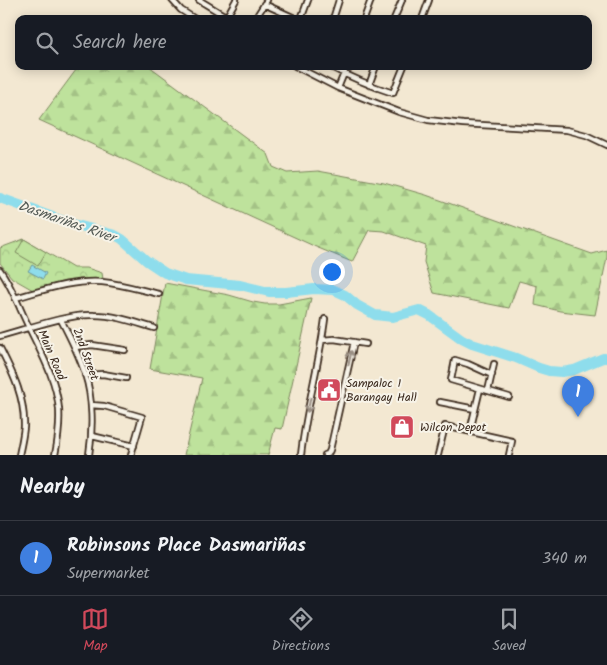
<!DOCTYPE html>
<meta charset="utf-8">
<style>
:root{--surface:#171b24;--page:#20242c;--text:#f1f3f6;--muted:#9ea1a6;--line:#363941;--accent:#d1495b}
body{margin:0;font-family:Kalam,sans-serif;background:var(--page);color:var(--text)}
.you{position:absolute;left:331px;top:271px;width:18px;height:18px;margin:-12px;border:4px solid #fff;border-radius:50%;background:#1a73e8;box-shadow:0 0 0 8px #1a73e833}
.badge{display:grid;place-items:center;width:32px;height:32px;border-radius:50%;background:var(--accent);color:#fff;font-size:16px;font-weight:700}
.pin{position:absolute;translate:-50% -41px;filter:drop-shadow(0 1px 2px #0008)}
.pin::after{content:'';position:absolute;top:26px;width:18px;height:15px;background:inherit;clip-path:polygon(0 0,100% 0,50% 100%)}
.list{margin:0;padding:0;list-style:none}
h2{display:flex;justify-content:space-between;align-items:center;height:65px;margin:0;padding:0 20px;font-size:21px}
h2 small{font-size:16px;font-weight:400;color:var(--muted)}
.list li{display:grid;grid-template-columns:32px 1fr auto;gap:15px;align-items:center;box-sizing:border-box;height:75px;padding:0 20px;border-top:1px solid var(--line)}
.list b{display:block;font-size:19px;white-space:nowrap}
.list p{margin:0;font-size:16px;white-space:nowrap;color:var(--muted)}
.list em{font-size:16px;font-style:normal;color:var(--muted)}
.icon{flex:none;width:28px;height:28px;fill:none;stroke:currentColor;stroke-width:2;stroke-linecap:round;stroke-linejoin:round}
.map{position:relative;flex:none;width:607px;height:455px;overflow:hidden}
.search{position:absolute;background:var(--surface);box-shadow:0 2px 12px #0003;left:15px;right:15px;top:15px;height:55px;display:flex;align-items:center;gap:12px;box-sizing:border-box;padding:0 18px;border-radius:10px;color:var(--muted);font-size:19px}
.sheet{height:140px;background:var(--surface)}
nav{display:flex;justify-content:space-around;align-items:center;box-sizing:border-box;height:70px;border-top:1px solid var(--line);background:var(--surface);font-size:14px;color:var(--muted)}
nav a{display:grid;justify-items:center;gap:2px}
nav .on{color:var(--accent)}
.map>svg:first-child{display:block}
</style>
<div class="map">
<svg width="607" height="455" viewBox="0 0 607 455">
<defs>
<pattern id="forest-firs" width="22" height="20" patternUnits="userSpaceOnUse" patternTransform="scale(1.25)"><rect width="22" height="20" fill="#bee29c"/><path d="M5 1l3.5 6h-7zM16 11l3.5 6h-7z" fill="#a4c286"/></pattern>
<pattern id="park-crowns" width="20" height="18" patternUnits="userSpaceOnUse" patternTransform="scale(1.25)"><rect width="20" height="18" fill="#bee29c"/><path d="M2 6a3 3 0 1 1 6 0M12 15a3 3 0 1 1 6 0" fill="none" stroke="#a4c286"/></pattern>
<pattern id="water-ripples" width="26" height="14" patternUnits="userSpaceOnUse" patternTransform="scale(1.25)"><rect width="26" height="14" fill="#8eddec"/><path d="M2 4q2-2 4 0t4 0M15 11q2-2 4 0t4 0" fill="none" stroke="#7bbeca"/></pattern>
</defs>
<rect width="100%" height="100%" fill="#f3e8d2"/>
<filter id="ink" filterUnits="userSpaceOnUse"><feTurbulence type="fractalNoise" baseFrequency=".02" numOctaves="2"/><feDisplacementMap in="SourceGraphic" scale="10" xChannelSelector="R" yChannelSelector="G"/><feConvolveMatrix kernelMatrix="1 2 1 2 8 2 1 2 1" color-interpolation-filters="sRGB"/></filter>
<g filter="url(#ink)">
<!-- forest -->
<path fill="url(#forest-firs)" stroke="#7c865d" d="M 79,66 L 149,66 L 268,154 L 273,167 L 287,173 L 318,171 L 384,183 L 426,195 L 592,254 L 607,250 L 607,257 L 595,315 L 560,311 L 535,305 L 537,286 L 519,281 L 509,308 L 434,293 L 424,262 L 426,246 L 384,231 L 369,230 L 352,262 L 316,247 L 39,120 Z
M 165,283 L 229,295 L 253,302 L 265,304 L 279,304 L 311,298 L 282,429 L 275,428 L 268,455 L 184,455 L 202,378 L 150,369 Z"/>
<!-- park -->
<path fill="url(#park-crowns)" stroke="#7c865d" d="M 24,239 L 73,268 L 87,268 L 102,273 L 103,279 L 65,281 L 33,290 L 12,278 L 0,263 L 0,248 Z"/>
<!-- pitch -->
<path fill="#bee29c" stroke="#7c865d" d="M 24,239 L 46,252 L 38,266 L 16,253 Z"/>
<!-- water -->
<path fill="url(#water-ripples)" stroke="#6d959a" d="M 32,265 L 46,273 L 43,279 L 28,271 Z"/>
<g fill="none" stroke-linecap="round" stroke-linejoin="round">
<!-- river -->
<path stroke="#8eddec" stroke-width="10" d="M 0,198 L 69,223 L 115,235 L 122,239 L 147,261 L 165,273 L 186,280 L 240,285 L 269,292 L 286,292 L 314,289 L 334,290 L 345,295 L 357,305 L 375,315 L 393,317 L 419,310 L 429,315 L 462,339 L 472,344 L 516,358 L 539,368 L 549,371 L 562,372 L 574,370 L 603,358 L 607,358"/>
<defs>
<path id="street" d="M 172,0 L 181,10 L 195,19
M 199,0 L 222,14 L 234,19
M 264,4 L 297,19
M 227,16 L 236,0
M 255,19 L 267,0
M 301,19 L 308,0
M 333,19 L 339,0
M 364,19 L 371,0
M 394,19 L 402,0
M 422,19 L 429,0
M 295,66 L 338,88 L 399,112 L 428,120 L 463,124 L 567,130 L 586,135 L 607,145
M 329,66 C 350,77 371,86 393,93 L 404,66
M 369,85 L 376,66
M 338,88 L 347,66
M 0,270 C 11,285 17,302 25,319 C 38,348 56,376 59,409 C 60,424 58,440 55,455
M 15,298 C 44,290 72,280 102,282 C 122,284 141,290 159,294
M 61,320 C 70,337 79,355 85,374 C 93,398 93,430 89,455
M 0,336 C 27,329 66,314 94,315 C 115,315 134,322 154,328
M 322,340 L 334,339 L 366,344
M 75,347 L 92,345 L 125,350
M 0,348 C 13,374 25,397 24,427 C 23,437 21,446 19,455
M 85,375 L 103,374 L 126,378
M 492,375 L 468,364 L 455,360 L 451,380 L 509,397
M 488,391 L 494,364
M 440,402 L 475,409
M 91,405 L 104,406 L 142,417 L 131,455
M 470,431 L 480,389
M 92,436 L 134,446
M 301,455 C 306,409 319,365 325,319
M 325,455 L 328,454 L 330,450 L 354,342
M 438,455 L 445,426 L 512,441 L 509,455"/>
</defs>
<!-- street casing -->
<use href="#street" stroke="#3b2a1e" stroke-width="8"/>
<!-- street -->
<use href="#street" stroke="#f7f3e8" stroke-width="4.5"/>
</g>
<!-- one-way arrows -->
<defs><path id="oneway-shaft" d="M-6 0H5M1.5-3L5.5 0L1.5 3" fill="none" stroke-width="1.6" stroke-linecap="round" stroke-linejoin="round" transform="scale(1.25)"/></defs>
<g stroke="#998e83">
<use href="#oneway-shaft" transform="translate(350 358) rotate(-78)"/>
<use href="#oneway-shaft" transform="translate(309 405) rotate(102)"/>
</g>
</g>
<!-- icons -->
<defs>
<symbol id="civic-square" viewBox="-11 -11 22 22"><rect x="-9" y="-9" width="18" height="18" rx="4" fill="#d1495b" stroke="#f7f3e8"/><path d="M-.6-6.5H3V-4.5H.6V-3L4-1V1h2V6H-6V1h2V-1L-.6-3ZM-1.2 2.5V6h2.4V2.5Z" fill="#fff"/></symbol>
<symbol id="shop-square" viewBox="-11 -11 22 22"><rect x="-9" y="-9" width="18" height="18" rx="4" fill="#d1495b" stroke="#f7f3e8"/><path d="M-5-2.5h2.3a2.7 3.5 0 0 1 5.4 0H5L5.5 6h-11ZM-1.5-2.5h3a1.5 2.3 0 0 0-3 0Z" fill="#fff"/></symbol>
</defs>
<g fill-rule="evenodd">
<use href="#civic-square" x="315" y="376" width="28" height="28"/>
<use href="#shop-square" x="388" y="413" width="28" height="28"/>
</g>
<g text-anchor="middle" stroke-width="4" stroke-linejoin="round" paint-order="stroke">
<!-- street labels -->
<g font-size="12" fill="#3b2a1e" stroke="#f7f3e8">
<text transform="translate(86 354) rotate(70)" y="4">2nd Street</text>
<text transform="translate(52 355) rotate(67)" y="4">Main Road</text>
</g>
<!-- poi labels -->
<g font-size="12" fill="#3b2a1e" stroke="#f7f3e8" text-anchor="start">
<text x="346" y="387">Sampaloc 1<tspan x="346" dy="14">Barangay Hall</tspan></text>
<text x="420" y="431">Wilcon Depot</text>
</g>
<!-- water labels -->
<g font-size="14" font-style="italic" fill="#505752" stroke="#f7f3e8">
<text transform="translate(67 221) rotate(19)" y="5">Dasmariñas River</text>
</g>
</g>
</svg>
<div class="you"></div>
<div class="pin badge" style="left:578px;top:417px;background:#3f7fe0">1</div>
<div class="search"><svg class="icon" aria-label="search" viewBox="0 0 24 24"><circle cx="10" cy="10" r="6"/><path d="M15 15l6 6"/></svg>Search here</div>
</div>
<section class="sheet">
<h2>Nearby<small></small></h2>
<ul class="list">
<li><span class="badge" style="background:#3f7fe0">1</span><div><b>Robinsons Place Dasmariñas</b><p>Supermarket</p></div><em>340 m</em></li>
</ul>
</section>
<nav>
<a class="on"><svg class="icon" aria-label="map" viewBox="0 0 24 24"><path d="M3 6l6-2 6 2 6-2v14l-6 2-6-2-6 2zM9 4v14M15 6v14"/></svg>Map</a>
<a><svg class="icon" aria-label="directions" viewBox="0 0 24 24"><path d="M12 3l9 9-9 9-9-9zM9 14v-3h6M13 9l2 2-2 2"/></svg>Directions</a>
<a><svg class="icon" aria-label="saved" viewBox="0 0 24 24"><path d="M7 4h10v16l-5-4-5 4z"/></svg>Saved</a>
</nav>
